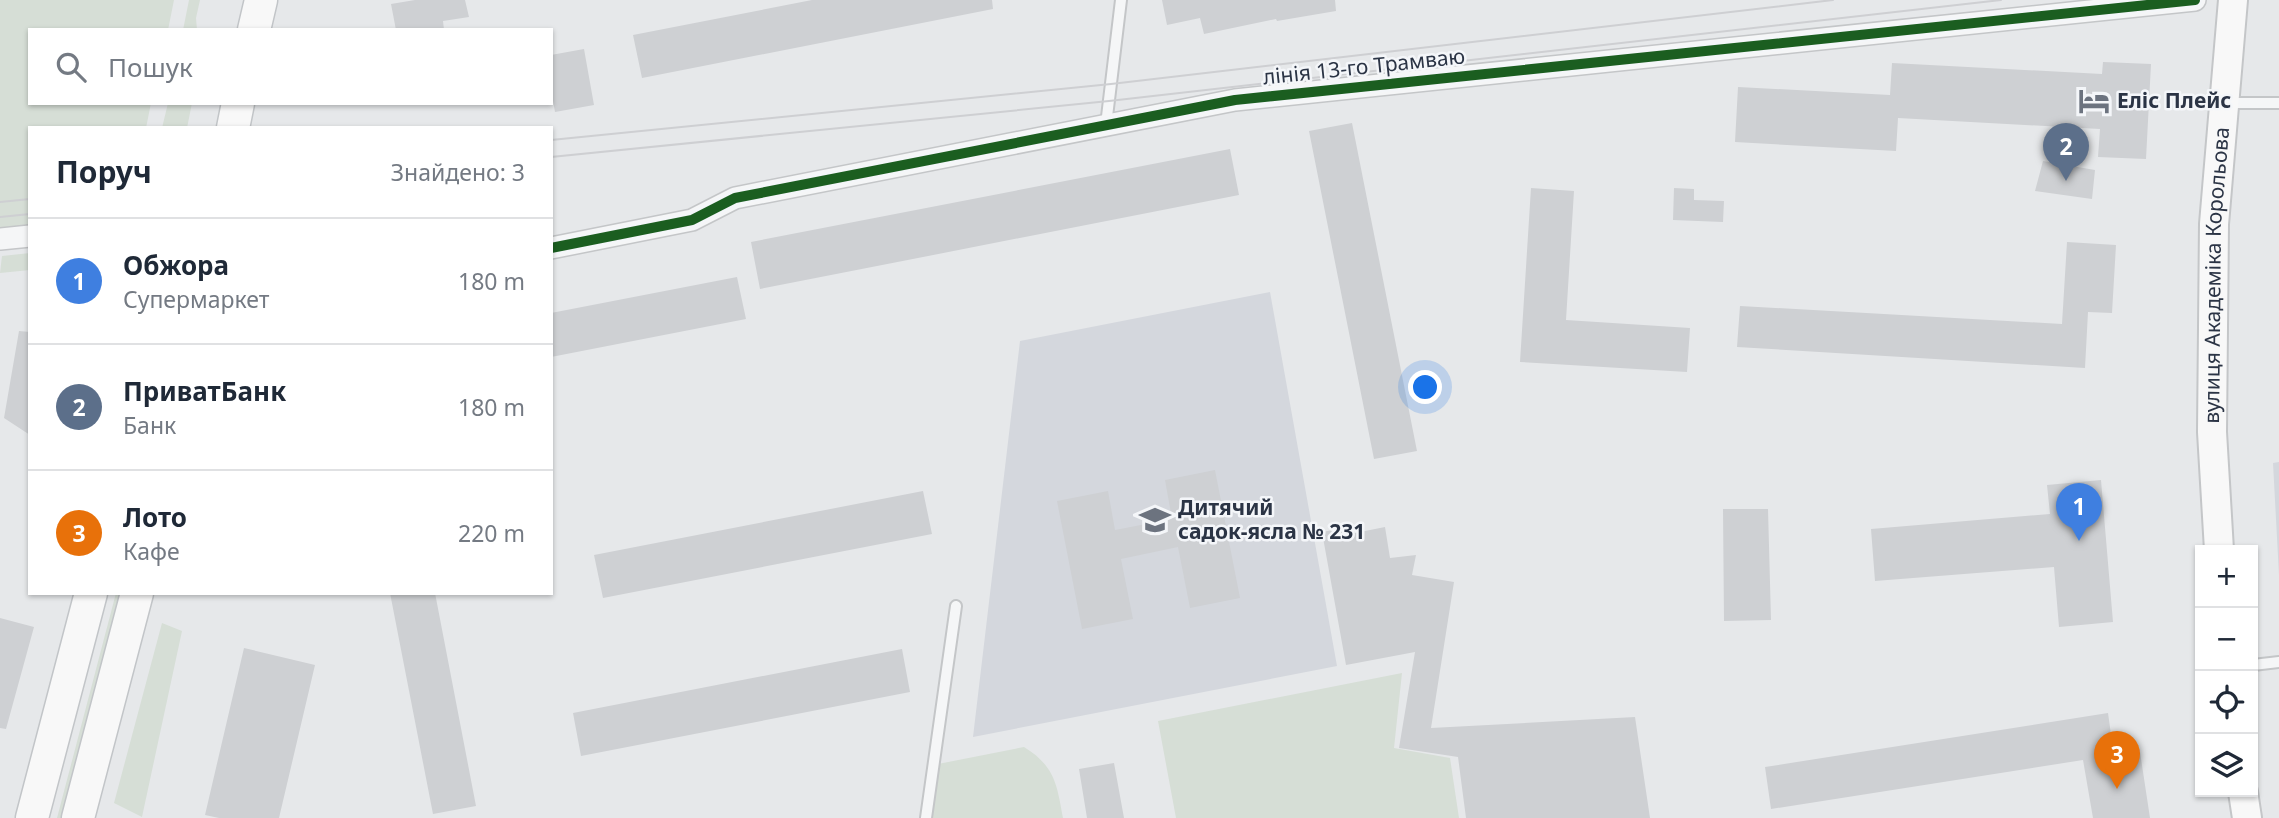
<!DOCTYPE html>
<html lang="uk">
<meta charset="utf-8">
<style>
:root{--surface:#fff;--page:#f6f6f7;--text:#1f2937;--muted:#747a83;--line:#e0e1e3;--accent:#db2777}
body{margin:0;font-family:"Noto Sans",sans-serif;background:var(--page);color:var(--text)}
.controls{position:absolute;right:21px;bottom:21px;display:grid;overflow:hidden;border-radius:0px;box-shadow:0 2px 5px #0004}
.controls button{width:63px;height:63px;display:grid;place-items:center;padding:0;border:0;border-bottom:2px solid var(--line);background:var(--surface);color:var(--text);font:35px sans-serif}
.you{position:absolute;left:1426px;top:388px;width:24px;height:24px;margin:-18px;border:5px solid #fff;border-radius:50%;background:#1a73e8;box-shadow:0 0 0 10px #1a73e833}
.badge{display:grid;place-items:center;width:46px;height:46px;border-radius:50%;background:var(--accent);color:#fff;font-size:23px;font-weight:700}
.pin{position:absolute;translate:-50% -58px;filter:drop-shadow(0 2px 4px #0008)}
.pin::after{content:'';position:absolute;top:37px;width:24px;height:21px;background:inherit;clip-path:polygon(0 0,100% 0,50% 100%)}
.list{margin:0;padding:0;list-style:none}
h2{display:flex;justify-content:space-between;align-items:center;height:91px;margin:0;padding:0 28px;font-size:30px}
h2 small{font-size:23px;font-weight:400;color:var(--muted)}
.list li{display:grid;grid-template-columns:46px 1fr auto;gap:21px;align-items:center;box-sizing:border-box;height:126px;padding:0 28px;border-top:2px solid var(--line)}
.list b{display:block;font-size:26px;white-space:nowrap}
.list p{margin:0;font-size:23px;white-space:nowrap;color:var(--muted)}
.list em{font-size:23px;font-style:normal;color:var(--muted)}
.icon{flex:none;width:38px;height:38px;fill:none;stroke:currentColor;stroke-width:2;stroke-linecap:round;stroke-linejoin:round}
.map{position:relative;flex:none;width:2279px;height:818px;overflow:hidden}
.search{position:absolute;background:var(--surface);box-shadow:0 2px 5px #0004;left:28px;top:28px;width:525px;height:77px;display:flex;align-items:center;gap:18px;box-sizing:border-box;padding:0 24px;border-radius:0px;color:var(--muted);font-size:26px}
.panel{position:absolute;background:var(--surface);box-shadow:0 2px 5px #0004;left:28px;top:126px;width:525px;height:469px;border-radius:0px}
.map>svg:first-child{display:block}
</style>
<div class="map">
<svg width="2279" height="818" viewBox="0 0 2279 818">
<rect width="100%" height="100%" fill="#e6e8ea"/>
<!-- built -->
<path fill="#d4d7dd" d="M 1270,292 L 1337,666 L 973,737 L 1020,341 Z
M 2279,462 L 2279,575 L 2273,463 Z"/>
<!-- grass -->
<path fill="#d6ded6" d="M 0,0 L 174,0 L 168,30 L 30,30 L 30,103 L 151,103 L 146,128 L 30,128 L 30,226 L 0,229 Z
M 189,0 L 200,0 L 196,18 L 197,30 L 183,30 Z
M 168,103 L 192,103 L 187,128 L 162,128 Z
M 30,253 L 30,270 L 0,273 L 2,256 Z
M 116,593 L 124,593 L 65,818 L 57,818 Z
M 162,623 L 182,631 L 142,817 L 114,803 Z
M 1402,673 L 1394,748 L 1450,758 L 1459,818 L 1176,818 L 1158,721 Z
M 1024,747 C 1055,766 1057,785 1063,818 L 926,818 L 933,765 Z"/>
<!-- building -->
<path fill="#ced0d3" d="M 415,0 L 465,0 L 469,17 L 443,21 L 444,30 L 396,30 L 391,4 Z
M 812,0 L 992,0 L 993,9 L 642,78 L 633,35 Z
M 1162,0 L 1335,0 L 1336,11 L 1277,21 L 1276,19 L 1204,34 L 1200,18 L 1167,25 Z
M 584,49 L 594,105 L 555,112 L 551,90 L 551,55 Z
M 2103,62 L 2151,64 L 2146,159 L 2098,157 L 2100,129 L 1898,118 L 1896,151 L 1735,142 L 1738,87 L 1890,95 L 1892,63 L 2102,74 Z
M 1352,123 L 1417,451 L 1374,459 L 1309,131 Z
M 1230,149 L 1239,195 L 760,289 L 751,242 Z
M 2043,161 L 2095,170 L 2092,199 L 2035,191 Z
M 1531,188 L 1574,191 L 1566,320 L 1690,328 L 1687,372 L 1520,362 Z
M 1674,188 L 1694,189 L 1694,200 L 1724,201 L 1723,222 L 1673,220 Z
M 2067,242 L 2116,245 L 2112,313 L 2088,312 L 2085,368 L 1737,347 L 1740,306 L 2062,324 Z
M 737,277 L 746,319 L 551,357 L 551,313 Z
M 19,331 L 30,332 L 30,435 L 4,418 Z
M 1215,470 L 1240,598 L 1190,608 L 1178,547 L 1121,559 L 1133,619 L 1082,629 L 1057,501 L 1108,491 L 1115,530 L 1172,519 L 1165,480 Z
M 2101,480 L 2113,622 L 2059,627 L 2054,567 L 1875,581 L 1871,529 L 2050,514 L 2047,485 Z
M 923,491 L 932,534 L 603,598 L 594,555 Z
M 1723,509 L 1768,509 L 1771,620 L 1724,621 Z
M 1385,527 L 1390,558 L 1416,555 L 1412,575 L 1454,582 L 1431,728 L 1635,717 L 1650,818 L 1466,818 L 1458,757 L 1399,748 L 1415,652 L 1346,665 L 1322,532 L 1344,528 L 1345,535 Z
M 390,593 L 435,593 L 476,806 L 433,814 Z
M 0,618 L 34,627 L 6,729 L 0,728 Z
M 244,648 L 315,665 L 279,818 L 219,818 L 205,815 Z
M 902,649 L 910,692 L 581,756 L 573,713 Z
M 2108,713 L 2114,756 L 2140,752 L 2150,818 L 2093,818 L 2083,760 L 1771,809 L 1765,767 Z
M 1114,763 L 1124,818 L 1087,818 L 1079,769 Z"/>
<g fill="none" stroke-linecap="round" stroke-linejoin="round">
<defs>
<path id="service" d="M 2227,103 L 2279,103
M 1106,125 L 1121,0
M 2253,665 L 2279,662
M 926,818 L 956,606"/>
<path id="minor" d="M 0,239 L 30,236
M 551,248 L 692,220 L 735,198 L 1235,100 L 2195,0"/>
<g id="secondary">
<path id="s1" d="M 2219,550 L 2212,432 L 2214,224 L 2233,0"/>
<path d="M 2243,792 L 2247,818"/>
</g>
<path id="primary" d="M 254,30 L 261,0
M 233,128 L 238,103
M 32,818 L 91,593
M 78,818 L 137,593"/>
</defs>
<!-- service casing -->
<use href="#service" stroke="#c4c6c8" stroke-width="14"/>
<!-- minor casing -->
<use href="#minor" stroke="#c4c6c8" stroke-width="24"/>
<!-- secondary casing -->
<use href="#secondary" stroke="#c4c6c8" stroke-width="32"/>
<!-- primary casing -->
<use href="#primary" stroke="#c2c5c8" stroke-width="35"/>
<!-- service -->
<use href="#service" stroke="#f5f6f7" stroke-width="10"/>
<!-- minor -->
<use href="#minor" stroke="#f5f6f7" stroke-width="21"/>
<!-- secondary -->
<use href="#secondary" stroke="#f8f8f8" stroke-width="28"/>
<!-- primary -->
<use href="#primary" stroke="#f8f8f8" stroke-width="32"/>
<!-- tram -->
<path stroke="#cecfd2" stroke-width="2" d="M 551,140 L 1111,84 L 1833,0
M 551,157 L 1109,101 L 2001,0
M 0,202 L 30,199
M 0,217 L 30,214"/>
<defs>
<path id="cycleway" d="M 551,248 L 692,220 L 735,198 L 1235,100 L 2195,0"/>
</defs>
<!-- cycleway casing -->
<use href="#cycleway" stroke="#f4f6f9" stroke-width="15"/>
<!-- cycleway -->
<use href="#cycleway" stroke="#1b5e20" stroke-width="10"/>
</g>
<!-- icons -->
<defs>
<symbol id="hotel-bare" viewBox="-9 -9 18 18"><path d="M-6-4.5h1.5V1H6V5H4.5V3h-9V5H-6ZM-4 0a1.8 1.8 0 1 1 3.6 0ZM.5 0V-2.5h3Q6-2.5 6 0Z" fill="#6c737f" stroke="#f4f6f9" stroke-width="2.5" paint-order="stroke"/></symbol>
<symbol id="school-bare" viewBox="-9 -9 18 18"><path d="M0-5L7-2L0 1L-7-2ZM-4 1L0 2.5L4 1V4Q0 6-4 4Z" fill="#6c737f" stroke="#f4f6f9" stroke-width="2.5" paint-order="stroke"/></symbol>
</defs>
<g fill-rule="evenodd">
<use href="#hotel-bare" x="2072" y="79" width="44" height="44"/>
<use href="#school-bare" x="1133" y="498" width="44" height="44"/>
</g>
<g text-anchor="middle" stroke-width="5" stroke-linejoin="round" paint-order="stroke">
<!-- street labels -->
<g font-size="21" fill="#2b3445" stroke="#f4f6f9">
<text transform="translate(1364 67) rotate(-6)" y="7">лінія 13-го Трамваю</text>
<text dy="7" stroke="none"><textPath href="#s1" startOffset="275">вулиця Академіка Корольова</textPath></text>
</g>
<!-- poi labels -->
<g font-size="21" font-weight="bold" fill="#2b3445" stroke="#f4f6f9" text-anchor="start">
<text x="2117" y="108">Еліс Плейс</text>
<text x="1178" y="515">Дитячий<tspan x="1178" dy="24">садок-ясла № 231</tspan></text>
</g>
</g>
</svg>
<div class="controls">
<button>+</button>
<button>−</button>
<button><svg class="icon" aria-label="locate" viewBox="0 0 24 24"><circle cx="12" cy="12" r="6"/><path d="M12 2v4M12 18v4M2 12h4M18 12h4"/></svg></button>
<button><svg class="icon" aria-label="layers" viewBox="0 0 24 24"><path d="M12 4l9 5-9 5-9-5zM3 14l9 5 9-5"/></svg></button>
</div>
<div class="you"></div>
<div class="pin badge" style="left:2079px;top:541px;background:#3f7fe0">1</div>
<div class="pin badge" style="left:2066px;top:181px;background:#5c6f8a">2</div>
<div class="pin badge" style="left:2117px;top:789px;background:#e8710a">3</div>
<div class="search"><svg class="icon" aria-label="search" viewBox="0 0 24 24"><circle cx="10" cy="10" r="6"/><path d="M15 15l6 6"/></svg>Пошук</div>
<section class="panel">
<h2>Поруч<small>Знайдено: 3</small></h2>
<ul class="list">
<li><span class="badge" style="background:#3f7fe0">1</span><div><b>Обжора</b><p>Супермаркет</p></div><em>180 m</em></li>
<li><span class="badge" style="background:#5c6f8a">2</span><div><b>ПриватБанк</b><p>Банк</p></div><em>180 m</em></li>
<li><span class="badge" style="background:#e8710a">3</span><div><b>Лото</b><p>Кафе</p></div><em>220 m</em></li>
</ul>
</section>
</div>
